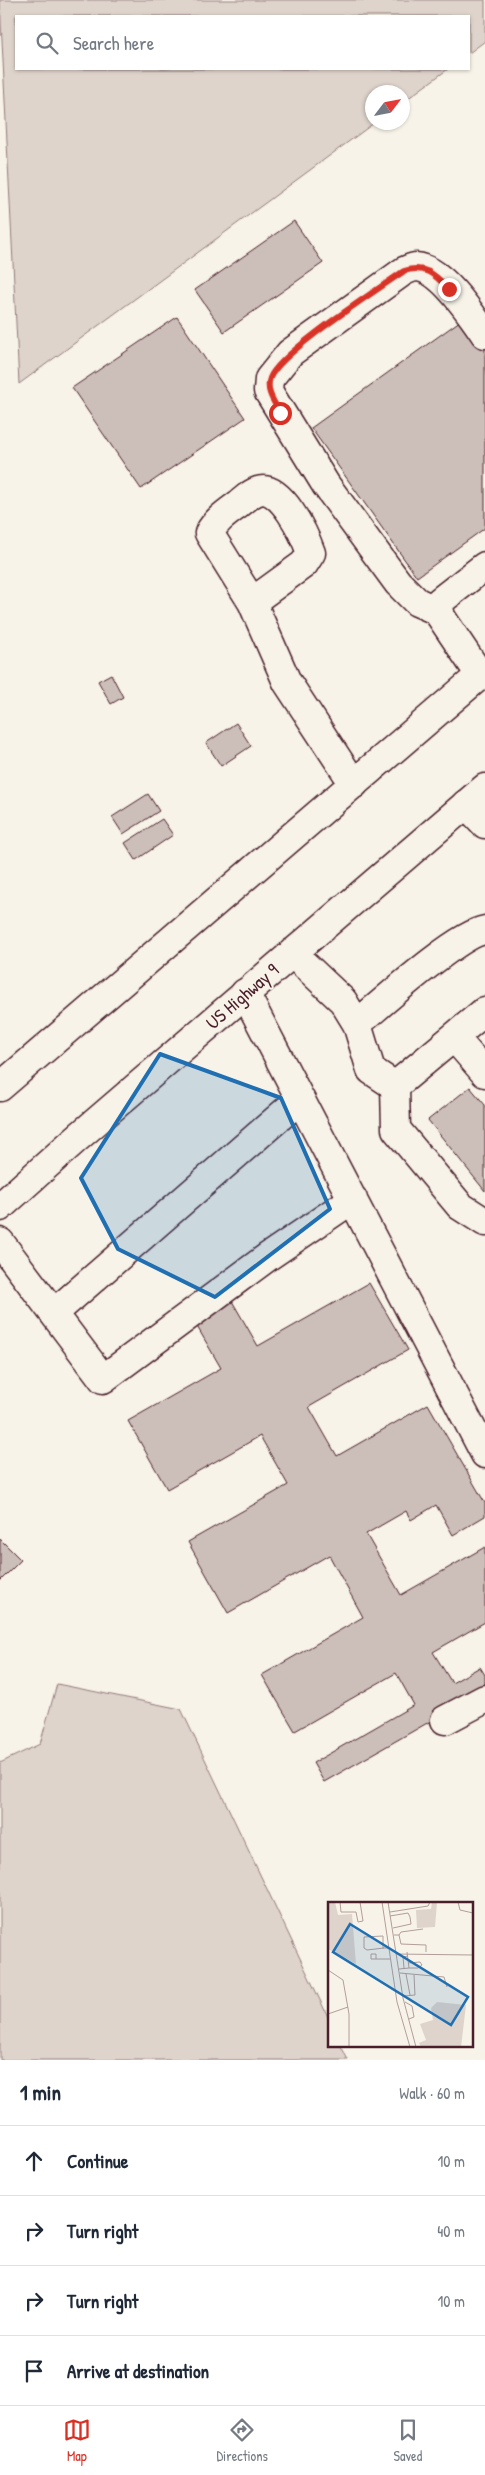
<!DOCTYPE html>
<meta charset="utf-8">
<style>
:root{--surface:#fff;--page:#f2f2f3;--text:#1f2937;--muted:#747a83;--line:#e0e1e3;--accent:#d93025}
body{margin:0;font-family:"Patrick Hand",sans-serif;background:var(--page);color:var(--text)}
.compass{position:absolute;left:365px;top:85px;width:45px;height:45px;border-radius:50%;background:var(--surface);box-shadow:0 1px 4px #0004;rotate:58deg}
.stop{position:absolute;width:15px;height:15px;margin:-11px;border:4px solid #d93025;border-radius:50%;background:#fff}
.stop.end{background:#d93025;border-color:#fff;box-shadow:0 1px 5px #0008}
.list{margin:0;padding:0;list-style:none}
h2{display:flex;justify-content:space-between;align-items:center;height:65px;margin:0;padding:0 20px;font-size:21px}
h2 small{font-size:16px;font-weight:400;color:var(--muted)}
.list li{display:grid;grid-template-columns:32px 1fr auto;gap:15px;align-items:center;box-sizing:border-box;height:70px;padding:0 20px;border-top:1px solid var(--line)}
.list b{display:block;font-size:19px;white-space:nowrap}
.list em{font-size:16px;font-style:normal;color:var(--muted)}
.icon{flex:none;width:28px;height:28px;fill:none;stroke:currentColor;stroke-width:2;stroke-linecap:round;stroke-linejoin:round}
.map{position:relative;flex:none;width:485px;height:2060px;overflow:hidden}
.search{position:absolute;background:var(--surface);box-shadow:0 1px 4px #0004;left:15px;right:15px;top:15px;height:55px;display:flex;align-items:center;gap:12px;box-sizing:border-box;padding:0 18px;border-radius:0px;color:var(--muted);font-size:19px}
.sheet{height:345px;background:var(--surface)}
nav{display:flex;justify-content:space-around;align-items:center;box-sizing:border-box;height:70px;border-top:1px solid var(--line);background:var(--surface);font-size:14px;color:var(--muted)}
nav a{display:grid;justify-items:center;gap:2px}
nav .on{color:var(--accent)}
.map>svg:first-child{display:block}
</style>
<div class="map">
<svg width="485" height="2060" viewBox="0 0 485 2060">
<rect width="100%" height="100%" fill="#f7f3e8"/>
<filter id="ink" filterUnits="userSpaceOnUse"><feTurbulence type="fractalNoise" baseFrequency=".02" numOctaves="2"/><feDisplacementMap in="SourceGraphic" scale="10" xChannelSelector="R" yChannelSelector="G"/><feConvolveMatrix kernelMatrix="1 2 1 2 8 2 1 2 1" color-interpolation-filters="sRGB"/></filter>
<g filter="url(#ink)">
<!-- green -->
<path fill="#ded4cc" stroke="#947a7c" d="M 0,0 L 485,0 L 485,41 L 469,53 L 469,16 L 16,16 L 16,69 L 448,69 L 403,102 L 402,92 L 372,92 L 372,122 L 374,123 L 19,384 Z
M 57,1684 L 181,1709 L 329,2019 L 329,2046 L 341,2046 L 348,2060 L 0,2060 L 0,1763 L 40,1744 Z"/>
<!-- building -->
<path fill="#ccbfb9" stroke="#4a1f2b" d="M 294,221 L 323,263 L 224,332 L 195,290 Z
M 177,317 L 245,418 L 141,489 L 72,388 Z
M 464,318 L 485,348 L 485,528 L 417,577 L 311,428 Z
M 111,674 L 123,697 L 111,704 L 98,681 Z
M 236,723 L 251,746 L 221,766 L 206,743 Z
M 148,794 L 159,811 L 123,834 L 112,817 Z
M 162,819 L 173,835 L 136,860 L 125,843 Z
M 470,1087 L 485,1105 L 485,1191 L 428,1120 Z
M 369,1283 L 408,1350 L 309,1407 L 337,1456 L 428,1404 L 485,1503 L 485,1516 L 453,1535 L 436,1505 L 411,1520 L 406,1511 L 366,1534 L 401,1595 L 485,1547 L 485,1622 L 433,1652 L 452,1683 L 480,1667 L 485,1675 L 485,1690 L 324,1782 L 313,1763 L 414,1705 L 396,1673 L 295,1731 L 262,1675 L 363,1617 L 329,1555 L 228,1613 L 188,1542 L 288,1485 L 260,1436 L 167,1489 L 128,1421 L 221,1368 L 195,1323 L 232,1301 L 258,1346 Z
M 0,1539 L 21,1560 L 0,1581 Z"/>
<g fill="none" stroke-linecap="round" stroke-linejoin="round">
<defs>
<path id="minor" d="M 252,602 L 304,564 L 311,553 C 305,536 281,483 258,491 C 251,493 244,500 239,504 C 227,513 216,520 209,533 L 252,602 L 287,682 L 354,784
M 440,612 L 417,602 L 398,583 L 326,485 L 268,391 L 269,379 L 290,353 L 404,271 C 407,270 412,267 416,267 C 441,268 472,315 485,334
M 480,675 L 439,614 L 440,601 L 485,566
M 466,804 L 485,824
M 292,953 L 343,1001 L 357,1024 L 371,1070 L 395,1086 L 485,1011
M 245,993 L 485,1454
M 357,1024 C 382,1003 458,934 485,930
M 454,1037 L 485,1073
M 395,1086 L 396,1129 L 460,1206 L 485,1222
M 0,1242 L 103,1379 L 269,1256 L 353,1199
M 54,1313 L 300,1099
M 445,1720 L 485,1699"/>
<path id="highway" d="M 0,1087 L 485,671
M 0,1207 L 76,1139 L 485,788"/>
</defs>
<!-- minor casing -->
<use href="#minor" stroke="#4a1f2b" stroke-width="31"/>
<!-- highway casing -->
<use href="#highway" stroke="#4a1f2b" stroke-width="31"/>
<!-- minor -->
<use href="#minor" stroke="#f7f3e8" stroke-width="28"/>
<!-- highway -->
<use href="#highway" stroke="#f7f3e8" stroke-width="28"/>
</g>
</g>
<g fill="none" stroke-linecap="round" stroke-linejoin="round" filter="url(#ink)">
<!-- route -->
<path stroke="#d93025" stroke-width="6" d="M 280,413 C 275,403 265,391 270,378 C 279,353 377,290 404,271 C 425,264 435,275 449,289"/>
</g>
<!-- marked area -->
<path fill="#1f6fb2" fill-opacity="0.2" stroke="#1f6fb2" stroke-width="4" stroke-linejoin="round" d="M 160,1054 L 281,1098 L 330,1209 L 215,1297 L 118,1249 L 81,1178 Z"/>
<g text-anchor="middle" stroke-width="4" stroke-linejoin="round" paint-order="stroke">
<!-- street labels -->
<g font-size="19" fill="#4a1f2b" stroke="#f7f3e8">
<text transform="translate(242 996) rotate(-41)" y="7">US Highway 9</text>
</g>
</g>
<!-- overview -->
<g transform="translate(328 1902)">
<rect width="145" height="145" fill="#f7f3e8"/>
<path d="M 1,0 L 7,0 L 10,13 L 24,12 L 28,62 L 0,47 ZM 104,0 L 109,0 L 107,25 L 89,26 L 88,8 L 103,7 ZM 109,100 L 138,103 L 133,145 L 93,145 L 91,141 L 98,138 L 92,122 L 105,118 L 103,106 Z" fill="#ded4cc"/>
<path fill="none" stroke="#b29e9c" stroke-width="1" d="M 12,0 L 13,10 L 28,10 L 30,20 L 35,19 L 32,0M 54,0 L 69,100 L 82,145M 60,0 L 75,96 L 88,145M 130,0 L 132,8 L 145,11M 62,10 L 100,4 L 102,0M 62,14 L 80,11 L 82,15 L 83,22 L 65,26M 66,33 L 71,33 L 73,42 L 98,43 L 98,50M 71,33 L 73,30 L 95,27M 55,34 L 36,35 L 36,46 L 39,48 L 56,46M 55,34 L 55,46 L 61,46M 68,52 L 145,53M 48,57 L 48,52 L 43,52 L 43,57 L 62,57M 80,61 L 92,60 L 94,63 L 90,66 L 81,66M 76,66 L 75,55 L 80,54M 71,67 L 81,66 L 79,50M 0,68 L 15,78 L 21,112 L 21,145M 72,71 L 116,75 L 119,85M 78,72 L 82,93M 76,94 L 87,93 L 86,73M 77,100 L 84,104 L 86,115 L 81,117M 0,112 L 20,105"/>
<path fill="#1f6fb2" fill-opacity="0.15" stroke="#1f6fb2" stroke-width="2.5" d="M 22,22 L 140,95 L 123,123 L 5,50 Z"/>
<rect width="145" height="145" fill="none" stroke="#4a1f2b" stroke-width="2.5"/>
</g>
</svg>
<svg class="compass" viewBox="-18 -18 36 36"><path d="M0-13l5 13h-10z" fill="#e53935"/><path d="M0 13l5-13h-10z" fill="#747a83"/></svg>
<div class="stop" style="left:280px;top:413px"></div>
<div class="stop end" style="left:449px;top:289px"></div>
<div class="search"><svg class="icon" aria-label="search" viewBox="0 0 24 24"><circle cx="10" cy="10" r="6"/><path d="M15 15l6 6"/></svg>Search here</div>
</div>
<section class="sheet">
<h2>1 min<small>Walk · 60 m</small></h2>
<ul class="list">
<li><svg class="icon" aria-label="ahead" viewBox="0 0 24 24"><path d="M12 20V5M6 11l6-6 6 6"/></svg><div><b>Continue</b></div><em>10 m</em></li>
<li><svg class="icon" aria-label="right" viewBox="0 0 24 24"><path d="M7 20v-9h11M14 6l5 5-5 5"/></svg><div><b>Turn right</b></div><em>40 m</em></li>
<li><svg class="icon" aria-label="right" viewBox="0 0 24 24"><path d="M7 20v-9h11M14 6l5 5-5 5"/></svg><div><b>Turn right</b></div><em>10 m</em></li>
<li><svg class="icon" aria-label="arrive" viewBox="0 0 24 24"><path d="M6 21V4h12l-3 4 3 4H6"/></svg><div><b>Arrive at destination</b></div></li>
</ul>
</section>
<nav>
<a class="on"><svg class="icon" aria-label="map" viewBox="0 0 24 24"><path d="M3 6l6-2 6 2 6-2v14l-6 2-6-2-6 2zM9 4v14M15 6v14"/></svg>Map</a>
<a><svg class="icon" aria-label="directions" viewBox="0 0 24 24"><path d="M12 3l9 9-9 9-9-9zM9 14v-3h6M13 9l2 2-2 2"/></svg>Directions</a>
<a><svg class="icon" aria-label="saved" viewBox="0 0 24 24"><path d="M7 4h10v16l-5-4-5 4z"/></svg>Saved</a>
</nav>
